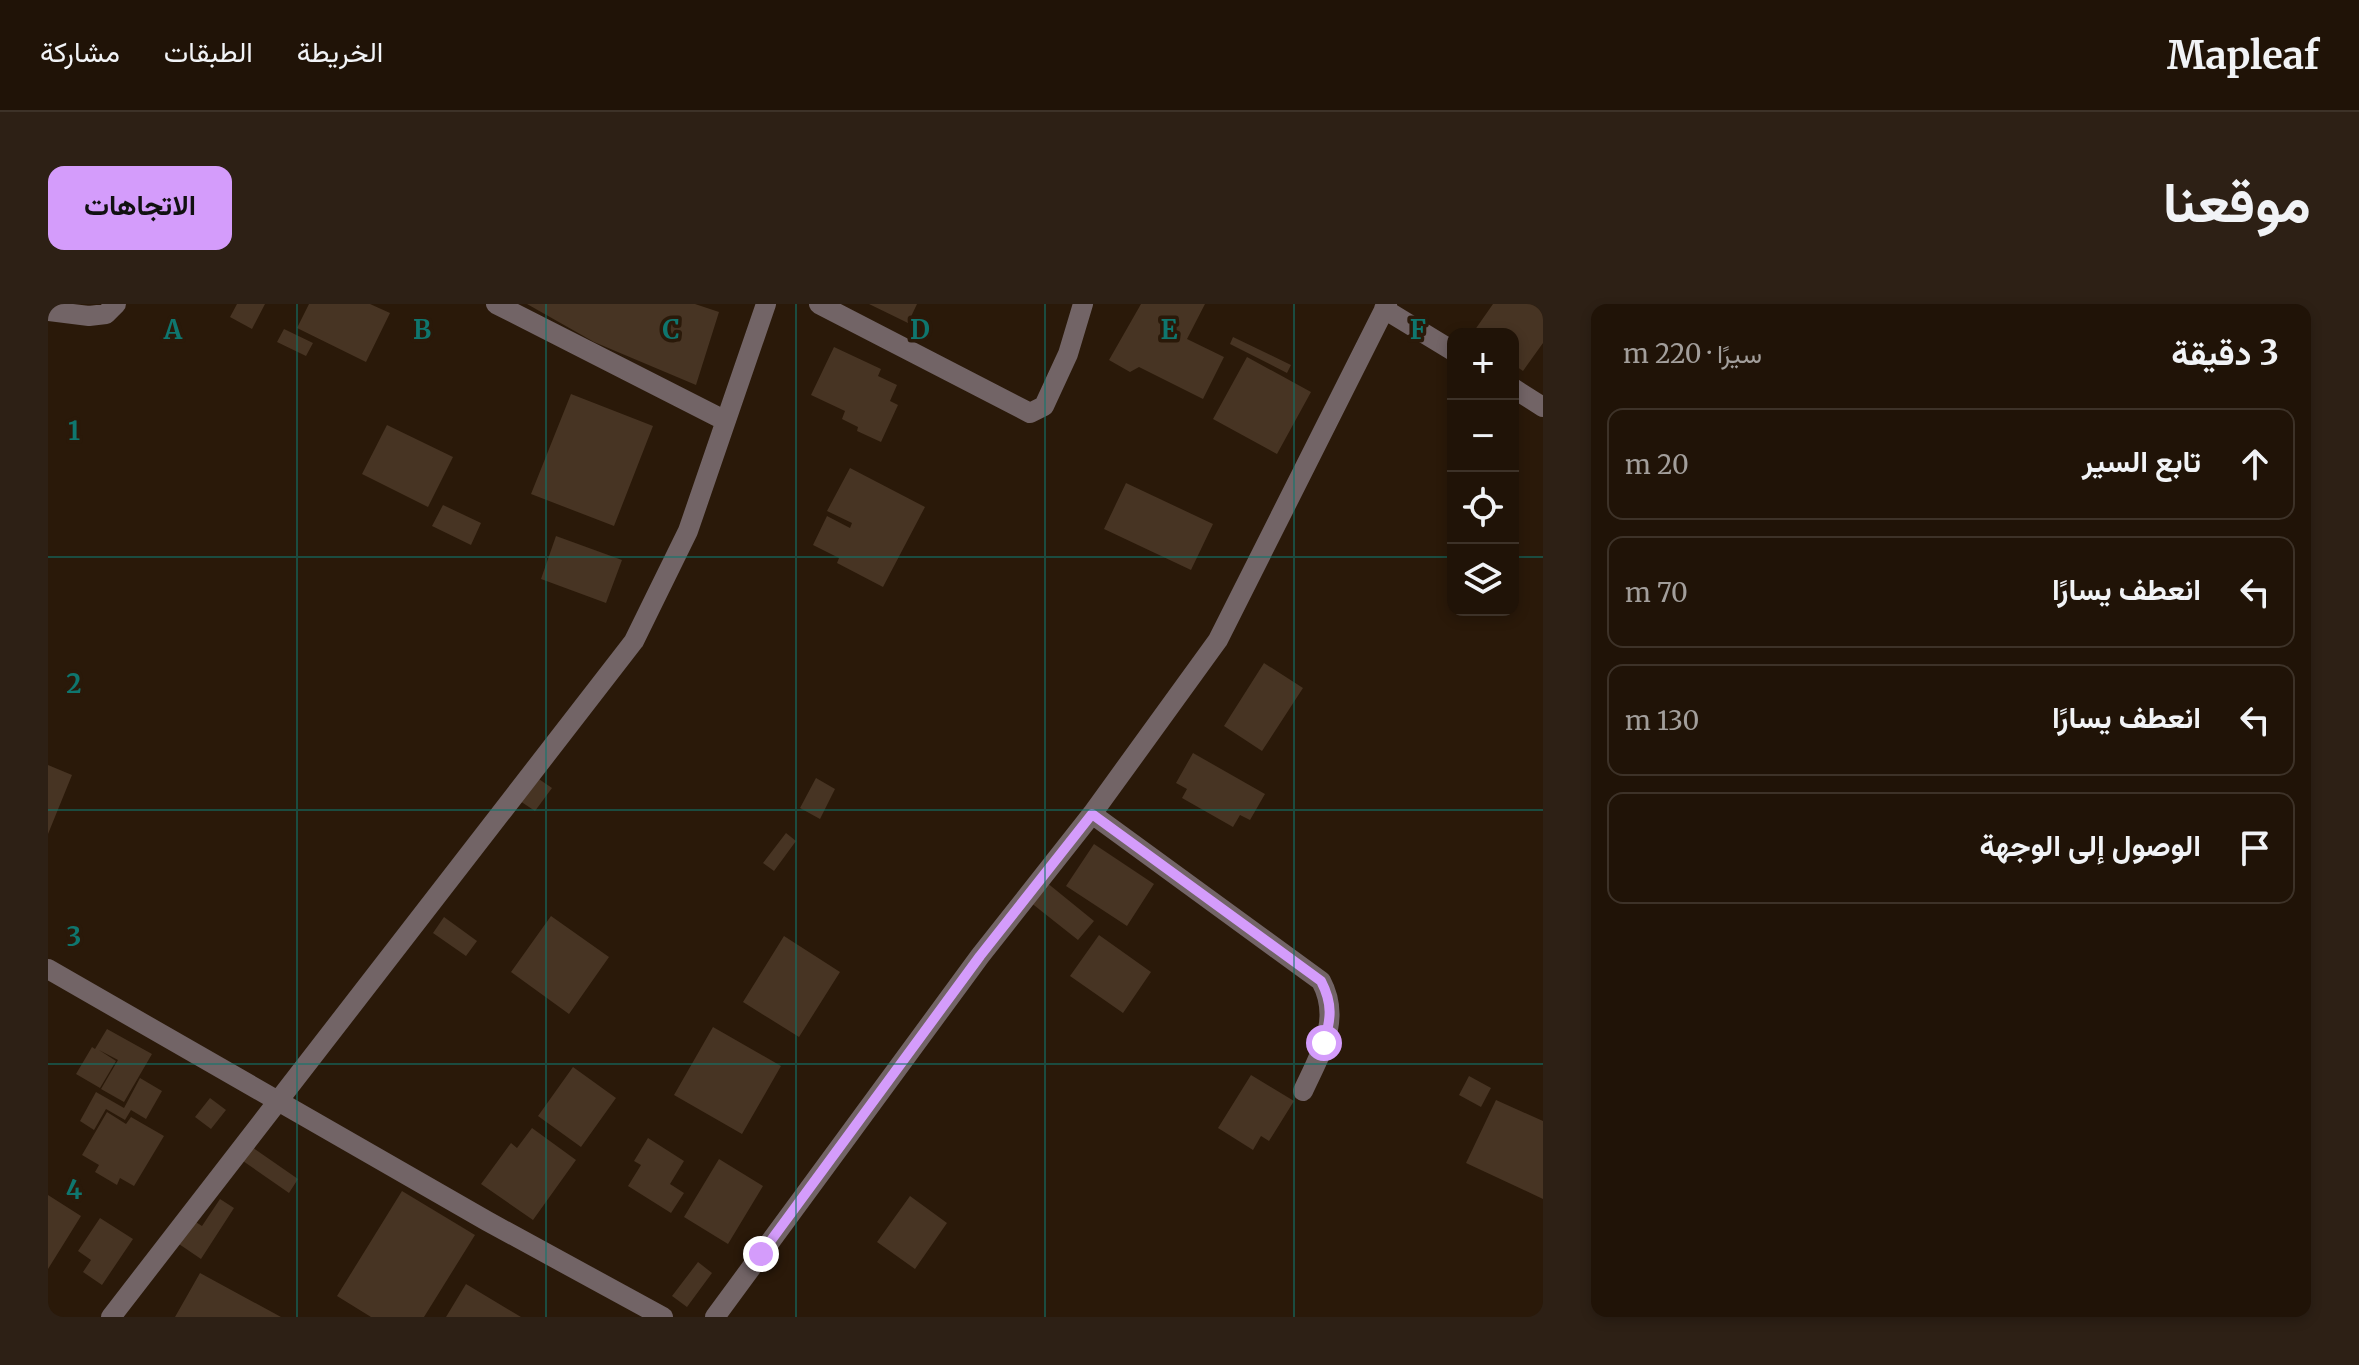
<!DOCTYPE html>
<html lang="ar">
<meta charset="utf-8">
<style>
:root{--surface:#201307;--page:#2d2015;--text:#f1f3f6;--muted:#a29e9b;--line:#3d3228;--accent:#d49cfb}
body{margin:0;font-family:Merriweather,Vazirmatn,serif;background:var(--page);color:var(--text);direction:rtl}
.controls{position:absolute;right:24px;top:24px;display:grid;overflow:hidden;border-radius:16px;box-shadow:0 4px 12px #0003}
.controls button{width:72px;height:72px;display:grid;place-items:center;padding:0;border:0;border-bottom:2px solid var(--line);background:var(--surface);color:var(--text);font:40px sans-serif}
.stop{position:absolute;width:24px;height:24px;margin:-18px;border:6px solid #d49cfb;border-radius:50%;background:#fff}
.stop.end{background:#d49cfb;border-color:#fff;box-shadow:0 2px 8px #0008}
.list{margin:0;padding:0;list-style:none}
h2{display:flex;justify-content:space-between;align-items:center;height:104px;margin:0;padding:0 32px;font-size:34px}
h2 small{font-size:26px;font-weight:400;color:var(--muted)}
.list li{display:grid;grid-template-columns:52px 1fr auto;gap:24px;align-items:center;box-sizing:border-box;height:112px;margin:0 16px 16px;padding:0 16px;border:2px solid var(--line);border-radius:16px}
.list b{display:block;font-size:30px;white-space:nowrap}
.list em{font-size:26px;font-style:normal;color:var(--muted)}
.icon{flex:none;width:44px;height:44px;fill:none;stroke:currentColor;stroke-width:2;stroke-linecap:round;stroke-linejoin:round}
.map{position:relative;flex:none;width:1495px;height:1013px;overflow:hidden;direction:ltr;border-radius:16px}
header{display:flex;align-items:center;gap:48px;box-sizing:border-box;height:112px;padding:0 40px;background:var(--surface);border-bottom:2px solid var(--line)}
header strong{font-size:38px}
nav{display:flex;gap:44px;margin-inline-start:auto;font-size:28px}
.intro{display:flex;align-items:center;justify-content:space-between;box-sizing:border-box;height:192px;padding:0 48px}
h1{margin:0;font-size:56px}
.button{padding:20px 36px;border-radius:16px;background:var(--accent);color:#111;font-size:28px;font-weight:700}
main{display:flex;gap:48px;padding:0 48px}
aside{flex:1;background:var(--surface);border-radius:16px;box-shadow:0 4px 12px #0003}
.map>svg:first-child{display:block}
</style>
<header>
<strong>Mapleaf</strong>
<nav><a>الخريطة</a><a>الطبقات</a><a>مشاركة</a></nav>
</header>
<div class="intro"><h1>موقعنا</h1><a class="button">الاتجاهات</a></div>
<main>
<aside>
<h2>3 دقيقة<small>سيرًا · 220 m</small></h2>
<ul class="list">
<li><svg class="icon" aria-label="ahead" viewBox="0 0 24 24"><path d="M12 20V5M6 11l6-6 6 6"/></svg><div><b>تابع السير</b></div><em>20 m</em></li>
<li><svg class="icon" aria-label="left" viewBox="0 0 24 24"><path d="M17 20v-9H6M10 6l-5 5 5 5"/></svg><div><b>انعطف يسارًا</b></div><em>70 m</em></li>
<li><svg class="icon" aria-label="left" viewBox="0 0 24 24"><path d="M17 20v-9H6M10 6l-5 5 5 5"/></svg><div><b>انعطف يسارًا</b></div><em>130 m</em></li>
<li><svg class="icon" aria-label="arrive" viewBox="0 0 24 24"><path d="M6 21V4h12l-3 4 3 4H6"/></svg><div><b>الوصول إلى الوجهة</b></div></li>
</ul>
</aside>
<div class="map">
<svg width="1495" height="1013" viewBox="0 0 1495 1013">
<rect width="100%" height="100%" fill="#2a1909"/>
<!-- building -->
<path fill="#473423" d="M 189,0 L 217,0 L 204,25 L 182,13 Z
M 261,0 L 322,0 L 342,9 L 318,58 L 249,24 Z
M 479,0 L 647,0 L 671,8 L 648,81 L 546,38 Z
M 821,0 L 869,0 L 860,19 Z
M 1093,0 L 1157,0 L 1139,35 L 1176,53 L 1155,95 L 1091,63 L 1082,68 L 1061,56 Z
M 1445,0 L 1495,0 L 1495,39 L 1475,67 L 1465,60 L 1465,30 L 1424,30 Z
M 236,25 L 265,39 L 258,52 L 229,38 Z
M 1185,33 L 1243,61 L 1239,69 L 1182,40 Z
M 786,43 L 833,65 L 830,72 L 849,81 L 842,97 L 850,101 L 833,138 L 809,127 L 810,123 L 794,115 L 797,107 L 763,91 Z
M 1199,53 L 1263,88 L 1229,150 L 1165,115 Z
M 523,90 L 605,122 L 566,222 L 483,190 Z
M 339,121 L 405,153 L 380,203 L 314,170 Z
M 802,164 L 877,203 L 835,283 L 789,259 L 791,254 L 765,241 L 779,212 L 802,224 L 804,219 L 779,207 Z
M 1078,179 L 1165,220 L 1143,266 L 1056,225 Z
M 395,201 L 433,219 L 423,241 L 384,222 Z
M 508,232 L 574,256 L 558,299 L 493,275 Z
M 1216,359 L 1255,384 L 1214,447 L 1176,422 Z
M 1145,449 L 1217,490 L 1202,516 L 1192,511 L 1185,523 L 1134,494 L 1139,485 L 1128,479 Z
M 0,461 L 24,471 L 0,530 Z
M 485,471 L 504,484 L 487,507 L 469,495 Z
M 768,474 L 787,485 L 772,515 L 752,504 Z
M 738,529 L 748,537 L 726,567 L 715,559 Z
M 1046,540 L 1106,580 L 1079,622 L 1018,582 Z
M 998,578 L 1046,617 L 1030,636 L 982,598 Z
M 503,612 L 561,653 L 521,710 L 463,668 Z
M 396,613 L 429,637 L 418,652 L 385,629 Z
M 1051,631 L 1103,668 L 1075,709 L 1022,672 Z
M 736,632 L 792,668 L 751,733 L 695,698 Z
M 665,723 L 733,762 L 694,830 L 626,791 Z
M 59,725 L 104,750 L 76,798 L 53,785 L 70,756 L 51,746 L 68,757 L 52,784 L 28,770 L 44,743 L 47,745 Z
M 525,763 L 568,794 L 533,843 L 490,812 Z
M 1203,771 L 1246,797 L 1221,837 L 1213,832 L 1205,846 L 1170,824 Z
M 1421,772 L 1443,784 L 1433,803 L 1411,791 Z
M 92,774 L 114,787 L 98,815 L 83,806 L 77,816 L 58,805 L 46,826 L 32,817 L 48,788 L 76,804 Z
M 162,794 L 178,806 L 163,825 L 147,813 Z
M 1448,796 L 1495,817 L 1495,895 L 1418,859 Z
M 59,808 L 78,820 L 83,813 L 116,832 L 86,882 L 72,874 L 69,881 L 47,868 L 51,861 L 34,851 Z
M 484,824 L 528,856 L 485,916 L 433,880 L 463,839 L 469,844 Z
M 600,834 L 636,857 L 622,880 L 636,889 L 623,909 L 580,882 L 593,861 L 586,857 Z
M 204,843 L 250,875 L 241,889 L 195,857 Z
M 671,855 L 715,882 L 680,940 L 636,913 Z
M 354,887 L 427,931 L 376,1013 L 323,1013 L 289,992 Z
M 0,891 L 33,912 L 0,965 Z
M 862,892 L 899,919 L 867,965 L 829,938 Z
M 172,895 L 186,904 L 153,955 L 128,938 L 143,915 L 154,922 Z
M 52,914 L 85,935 L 54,981 L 35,968 L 43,956 L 30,947 Z
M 650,958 L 664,969 L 639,1003 L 624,992 Z
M 152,969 L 233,1013 L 127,1013 Z
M 418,980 L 473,1013 L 398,1013 Z"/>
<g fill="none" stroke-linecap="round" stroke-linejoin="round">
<!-- street -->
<path stroke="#726466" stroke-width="20" d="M 448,0 L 676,116
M 771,0 L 982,109 L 996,102 L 1020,50 L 1035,0
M 1336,5 L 1405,47
M 0,7 L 41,12 L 58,10 L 68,0
M 1465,84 L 1495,103
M 1044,510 L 1273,677 C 1294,716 1272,750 1255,787
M 0,665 L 439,917 L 615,1013
M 63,1013 L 586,337 L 640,227 L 718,0
M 667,1013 L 932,652 L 1044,510 L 1170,336 L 1339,0"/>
</g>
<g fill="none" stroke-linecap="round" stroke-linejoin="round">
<!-- route -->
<path stroke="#d49cfb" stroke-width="10" d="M 713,950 L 932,652 L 1044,510 L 1273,677 C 1285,700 1283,715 1276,739"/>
</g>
<!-- grid -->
<path fill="none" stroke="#0f766e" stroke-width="2" stroke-opacity="0.55" d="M 249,0 L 249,1013M 498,0 L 498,1013M 748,0 L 748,1013M 997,0 L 997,1013M 1246,0 L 1246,1013M 0,253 L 1405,253M 1465,253 L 1495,253M 0,506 L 1495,506M 0,760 L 1495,760"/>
<g font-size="26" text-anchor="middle" font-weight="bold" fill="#0f766e" stroke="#2a1909" stroke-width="7" stroke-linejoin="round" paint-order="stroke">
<text x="125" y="35">A</text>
<text x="374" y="35">B</text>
<text x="623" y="35">C</text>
<text x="872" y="35">D</text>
<text x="1121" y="35">E</text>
<text x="1370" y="35">F</text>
<text x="26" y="136">1</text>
<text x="26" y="389">2</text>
<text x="26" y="642">3</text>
<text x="26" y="895">4</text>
</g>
</svg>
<div class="controls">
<button>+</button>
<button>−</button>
<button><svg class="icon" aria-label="locate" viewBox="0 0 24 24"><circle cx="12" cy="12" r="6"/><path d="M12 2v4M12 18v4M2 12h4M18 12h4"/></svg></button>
<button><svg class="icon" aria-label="layers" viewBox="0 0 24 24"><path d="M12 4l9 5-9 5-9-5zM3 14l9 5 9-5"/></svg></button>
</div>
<div class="stop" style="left:1276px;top:739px"></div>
<div class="stop end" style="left:713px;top:950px"></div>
</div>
</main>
